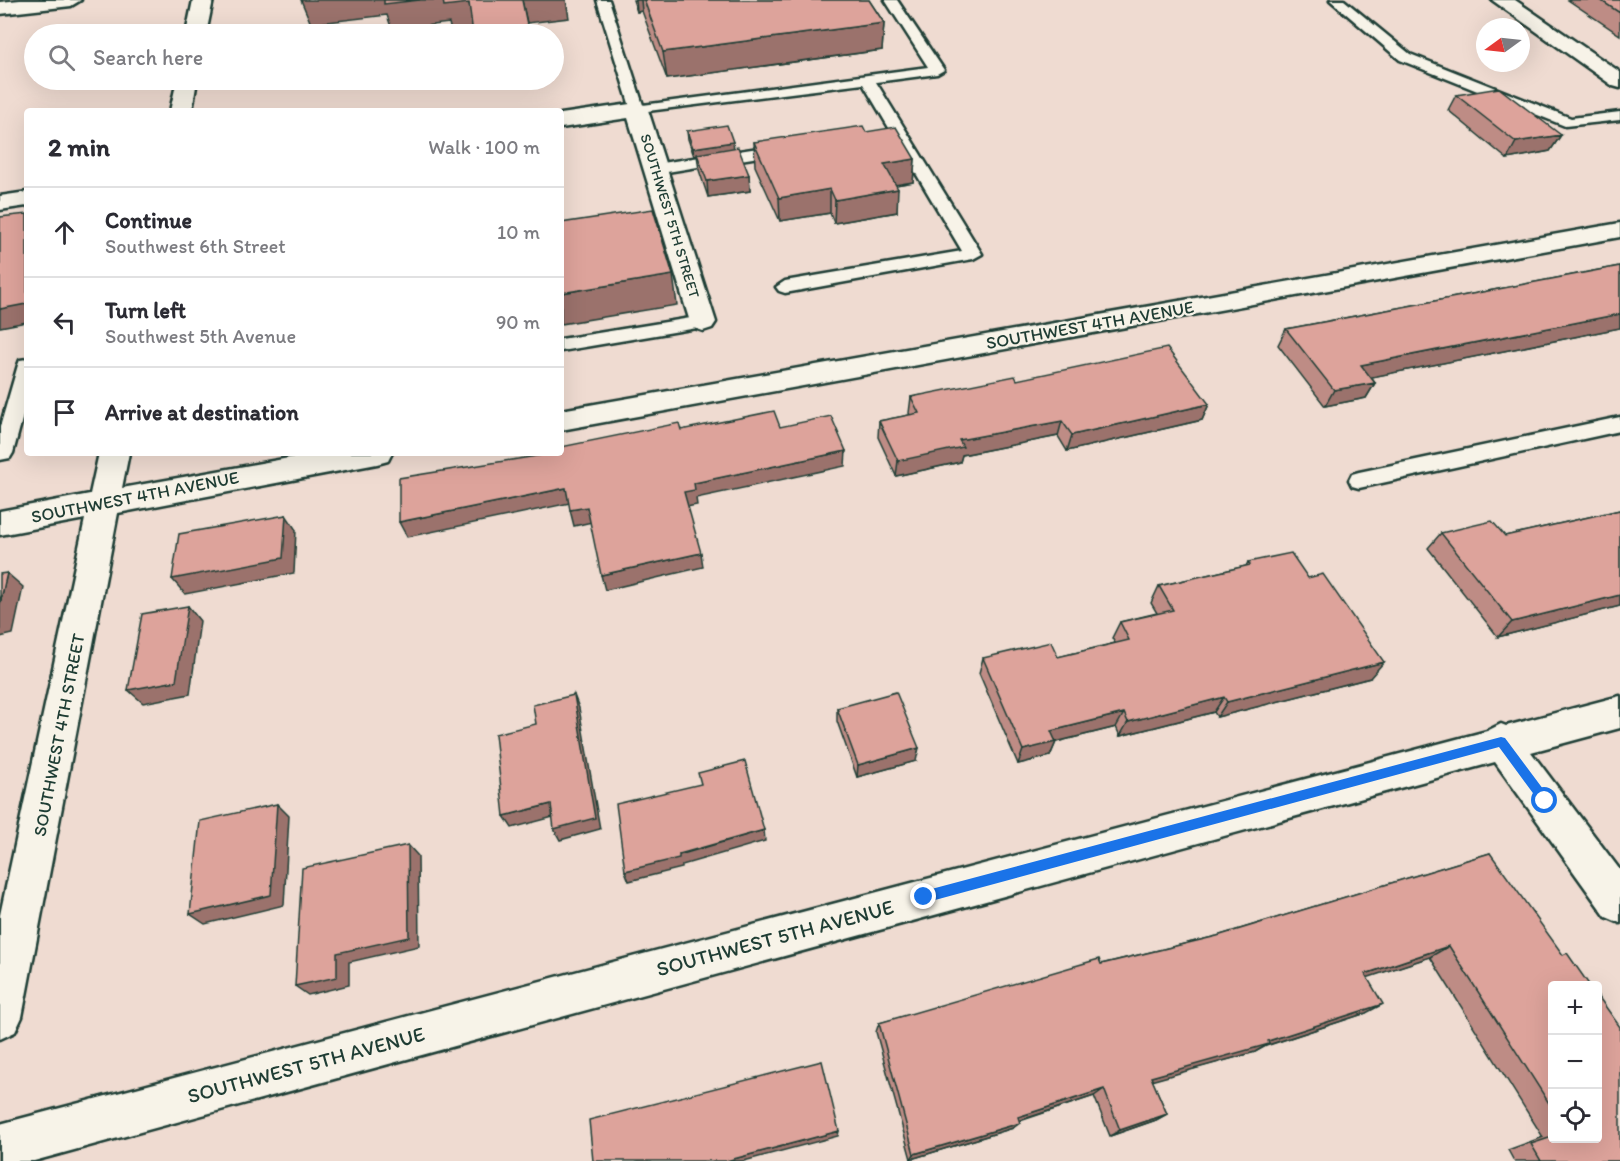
<!DOCTYPE html>
<meta charset="utf-8">
<style>
:root{--surface:#fff;--page:#f7f7f7;--text:#2b2b33;--muted:#7c7c81;--line:#e1e1e2}
body{margin:0;font-family:Itim,sans-serif;background:var(--page);color:var(--text)}
.controls{position:absolute;right:18px;bottom:18px;display:grid;overflow:hidden;border-radius:6px;box-shadow:0 6px 24px #0002}
.controls button{width:54px;height:54px;display:grid;place-items:center;padding:0;border:0;border-bottom:2px solid var(--line);background:var(--surface);color:var(--text);font:30px sans-serif}
.compass{position:absolute;left:1476px;top:18px;width:54px;height:54px;border-radius:50%;background:var(--surface);box-shadow:0 6px 24px #0002;rotate:255deg}
.stop{position:absolute;width:18px;height:18px;margin:-14px;border:4px solid #1a73e8;border-radius:50%;background:#fff}
.stop.end{background:#1a73e8;border-color:#fff;box-shadow:0 2px 6px #0008}
.list{margin:0;padding:0;list-style:none}
h2{display:flex;justify-content:space-between;align-items:center;height:78px;margin:0;padding:0 24px;font-size:26px}
h2 small{font-size:20px;font-weight:400;color:var(--muted)}
.list li{display:grid;grid-template-columns:39px 1fr auto;gap:18px;align-items:center;box-sizing:border-box;height:90px;padding:0 24px;border-top:2px solid var(--line)}
.list b{display:block;font-size:22px;white-space:nowrap}
.list p{margin:0;font-size:20px;white-space:nowrap;color:var(--muted)}
.list em{font-size:20px;font-style:normal;color:var(--muted)}
.icon{flex:none;width:33px;height:33px;fill:none;stroke:currentColor;stroke-width:2;stroke-linecap:round;stroke-linejoin:round}
.map{position:relative;flex:none;width:1620px;height:1161px;overflow:hidden}
.search{position:absolute;background:var(--surface);box-shadow:0 6px 24px #0002;left:24px;top:24px;width:540px;height:66px;display:flex;align-items:center;gap:15px;box-sizing:border-box;padding:0 21px;border-radius:33px;color:var(--muted);font-size:22px}
.panel{position:absolute;background:var(--surface);box-shadow:0 6px 24px #0002;left:24px;top:108px;width:540px;height:348px;border-radius:6px}
.map>svg:first-child{display:block}
</style>
<div class="map">
<svg width="1620" height="1161" viewBox="0 0 1620 1161">
<rect width="100%" height="100%" fill="#efdbd1"/>
<filter id="ink" filterUnits="userSpaceOnUse"><feTurbulence type="fractalNoise" baseFrequency=".0167" numOctaves="2"/><feDisplacementMap in="SourceGraphic" scale="12" xChannelSelector="R" yChannelSelector="G"/><feConvolveMatrix kernelMatrix="1 2 1 2 8 2 1 2 1" color-interpolation-filters="sRGB"/></filter>
<g filter="url(#ink)">
<g fill="none" stroke-linecap="round" stroke-linejoin="round">
<defs>
<path id="service" d="M 597,0 L 609,0 L 643,105 L 928,67 L 885,0 L 897,0 L 944,70 L 937,74 L 876,82 L 982,254 L 973,259 L 785,293 L 779,291 L 776,287 L 785,281 L 962,251 L 863,84 L 632,113 Z
M 1330,0 L 1344,0 L 1410,54 L 1571,118 L 1620,112 L 1620,120 L 1565,126 L 1400,60 Z
M 784,144 L 792,149 L 789,152 L 655,174 L 647,169 L 655,164 Z
M 703,316 L 709,318 L 712,322 L 709,326 L 561,351 L 561,339 Z
M 27,359 L 27,401 L 13,453 L 10,458 L 0,460 L 0,427 L 18,365 L 20,360 Z
M 1620,417 L 1620,431 L 1359,488 L 1352,486 L 1349,480 L 1352,474 L 1359,472 Z"/>
<path id="minor" d="M 20,0 L 81,0 L 71,6 L 0,14 L 0,2 Z
M 193,0 L 213,0 L 206,34 L 186,34 Z
M 1492,0 L 1515,0 L 1620,72 L 1620,88 L 1613,86 Z
M 177,80 L 197,80 L 192,111 L 170,111 Z
M 637,103 L 645,105 L 648,110 L 716,322 L 712,328 L 703,331 L 694,328 L 690,322 L 628,118 L 561,128 L 561,114 Z
M 27,192 L 27,206 L 0,210 L 0,196 Z
M 1620,223 L 1620,237 L 561,430 L 561,410 Z
M 99,453 L 129,453 L 122,488 L 317,453 L 392,453 L 388,461 L 377,464 L 118,513 L 22,1017 L 15,1032 L 0,1039 L 0,915 L 85,519 L 0,535 L 0,511 L 90,494 Z
M 1620,696 L 1620,728 L 1531,752 L 1620,870 L 1620,923 L 1606,917 L 1495,762 L 34,1161 L 0,1161 L 0,1124 L 1487,731 L 1501,724 L 1506,726 Z"/>
</defs>
<!-- service casing -->
<use href="#service" stroke="#1f3d34" stroke-width="5"/>
<!-- minor casing -->
<use href="#minor" stroke="#1f3d34" stroke-width="5"/>
<!-- service -->
<use href="#service" fill="#f7f3e8" fill-rule="evenodd"/>
<!-- minor -->
<use href="#minor" fill="#f7f3e8" fill-rule="evenodd"/>
</g>
<!-- wall -->
<path fill="#be8c85" stroke="#1f3d34" stroke-width="1.5" d="M 633,0 L 869,0 L 884,23 L 882,50 L 667,79 L 642,11 L 637,12 Z
M 1568,0 L 1620,0 L 1620,35 Z
M 1456,95 L 1561,135 L 1550,151 L 1507,159 L 1448,110 Z
M 687,131 L 734,148 L 749,175 L 750,191 L 708,197 L 699,170 L 697,155 L 694,156 L 688,139 Z
M 866,132 L 915,159 L 913,182 L 896,185 L 897,212 L 834,223 L 830,213 L 780,221 L 755,166 L 754,142 Z
M 1620,266 L 1620,328 L 1371,377 L 1375,383 L 1366,398 L 1325,406 L 1278,345 L 1286,329 Z
M 1017,380 L 1209,404 L 1202,420 L 1067,451 L 1058,436 L 962,455 L 960,462 L 896,476 L 878,437 L 879,421 L 910,415 L 909,413 L 911,397 Z
M 1620,510 L 1620,606 L 1498,637 L 1428,548 L 1441,533 L 1505,536 Z
M 1248,562 L 1370,678 L 1217,717 L 1214,712 L 1120,736 L 1116,727 L 1056,742 L 1050,756 L 1018,764 L 979,673 L 983,658 L 1058,657 L 1115,643 L 1112,638 L 1120,622 L 1157,613 L 1151,603 L 1159,586 L 1246,566 Z
M 837,708 L 916,761 L 857,777 L 837,721 Z
M 1490,853 L 1552,986 L 1552,1138 L 1620,1161 L 1514,1161 L 1508,1150 L 1543,1137 L 1430,957 L 1367,977 L 1366,1013 L 1266,1046 L 1255,1052 L 1152,1080 L 1167,1114 L 1156,1120 L 1110,1136 L 1094,1096 L 1020,1121 L 1013,1128 L 911,1159 L 876,1032 L 879,1023 L 1101,964 L 1217,936 Z"/>
<!-- shaded-wall -->
<path fill="#9b726c" stroke="#1f3d34" stroke-width="1.5" d="M 301,0 L 444,0 L 469,3 L 475,29 L 451,32 L 449,23 L 392,30 L 387,15 L 311,24 Z
M 522,0 L 566,0 L 569,18 L 527,23 Z
M 636,0 L 641,0 L 642,11 L 637,12 Z
M 884,23 L 882,50 L 667,79 L 663,52 Z
M 1561,135 L 1550,151 L 1507,159 L 1516,142 Z
M 733,142 L 734,150 L 694,156 L 693,148 Z
M 915,159 L 913,182 L 882,187 L 884,164 Z
M 749,175 L 750,191 L 708,197 L 707,181 Z
M 830,189 L 830,213 L 780,221 L 779,198 Z
M 898,189 L 897,212 L 834,223 L 835,200 Z
M 673,275 L 677,305 L 561,324 L 561,293 Z
M 27,299 L 27,322 L 0,327 L 0,309 Z
M 1620,314 L 1620,328 L 1352,381 L 1361,365 Z
M 1375,383 L 1366,398 L 1325,406 L 1334,390 Z
M 1209,404 L 1202,420 L 1067,451 L 1072,435 Z
M 1062,421 L 1058,436 L 962,455 L 960,462 L 896,476 L 898,461 L 959,440 Z
M 846,451 L 845,466 L 696,498 L 697,505 L 686,507 L 684,492 L 694,483 Z
M 566,488 L 570,503 L 407,537 L 399,522 Z
M 587,507 L 592,522 L 574,526 L 570,510 Z
M 286,515 L 296,530 L 294,573 L 185,594 L 172,579 Z
M 701,553 L 703,567 L 605,590 L 601,575 Z
M 7,573 L 23,587 L 13,634 L 0,637 L 0,604 Z
M 1620,595 L 1620,606 L 1498,637 L 1512,622 Z
M 188,606 L 200,621 L 190,694 L 143,703 L 128,690 Z
M 1384,662 L 1370,678 L 1217,717 L 1227,702 Z
M 574,695 L 579,708 L 600,829 L 560,840 L 554,829 Z
M 1224,697 L 1214,712 L 1120,736 L 1128,722 Z
M 1124,713 L 1116,727 L 1056,742 L 1050,756 L 1018,764 L 1023,750 L 1051,731 Z
M 919,748 L 916,761 L 857,777 L 858,765 Z
M 277,804 L 289,816 L 284,905 L 205,924 L 190,914 Z
M 551,804 L 557,816 L 512,828 L 504,816 Z
M 764,830 L 765,841 L 682,865 L 682,868 L 629,881 L 625,871 Z
M 408,845 L 418,856 L 419,946 L 349,962 L 349,985 L 308,995 L 295,986 L 337,953 Z
M 1449,946 L 1430,957 L 1348,984 L 1365,974 Z
M 1383,1004 L 1366,1013 L 1265,1046 L 1255,1052 L 1140,1084 L 1151,1077 L 1268,1041 Z
M 1104,1089 L 1094,1096 L 1012,1123 L 1018,1117 Z
M 1167,1114 L 1156,1120 L 1110,1136 L 1120,1130 Z
M 1020,1123 L 1013,1128 L 911,1159 L 914,1154 Z
M 839,1131 L 838,1136 L 744,1161 L 726,1161 Z"/>
<!-- building -->
<path fill="#dda39b" stroke="#1f3d34" stroke-width="1.5" d="M 384,0 L 420,0 L 384,4 Z
M 443,0 L 522,0 L 529,34 L 473,34 L 469,3 L 444,6 Z
M 644,0 L 869,0 L 884,23 L 663,52 Z
M 1600,0 L 1620,0 L 1620,13 Z
M 1499,88 L 1561,135 L 1516,142 L 1456,95 Z
M 727,125 L 733,142 L 693,148 L 687,131 Z
M 863,126 L 866,132 L 896,127 L 915,159 L 884,164 L 898,189 L 835,200 L 830,189 L 779,198 L 754,142 Z
M 738,147 L 749,175 L 707,181 L 697,154 Z
M 653,209 L 673,275 L 561,293 L 561,223 Z
M 27,214 L 27,299 L 26,304 L 0,309 L 0,217 Z
M 1620,266 L 1620,314 L 1361,365 L 1375,383 L 1334,390 L 1286,329 Z
M 1167,348 L 1209,404 L 1072,435 L 1062,421 L 959,440 L 963,447 L 898,461 L 879,421 L 919,413 L 911,397 L 1015,376 L 1017,380 Z
M 774,411 L 780,427 L 831,416 L 846,451 L 694,483 L 695,490 L 684,492 L 701,553 L 601,575 L 587,507 L 570,510 L 566,488 L 399,522 L 399,478 L 555,453 L 561,453 L 561,447 L 679,423 L 681,430 Z
M 1620,510 L 1620,595 L 1512,622 L 1441,533 L 1492,521 L 1505,536 Z
M 286,515 L 283,558 L 172,579 L 179,534 Z
M 1291,553 L 1308,578 L 1323,574 L 1384,662 L 1227,702 L 1224,697 L 1128,722 L 1124,713 L 1051,731 L 1056,742 L 1023,750 L 983,658 L 1051,642 L 1058,657 L 1129,640 L 1120,622 L 1173,610 L 1159,586 L 1250,565 L 1248,562 Z
M 7,573 L 0,604 L 0,574 Z
M 188,606 L 176,681 L 128,690 L 142,614 Z
M 896,692 L 919,748 L 858,765 L 837,708 Z
M 574,695 L 595,818 L 554,829 L 551,804 L 504,816 L 495,734 L 536,724 L 533,705 Z
M 745,761 L 764,830 L 679,854 L 679,858 L 625,871 L 616,804 L 701,784 L 698,773 Z
M 277,804 L 271,895 L 190,914 L 200,821 Z
M 408,845 L 409,937 L 337,953 L 337,977 L 295,986 L 302,868 Z
M 1490,853 L 1563,955 L 1567,953 L 1590,986 L 1552,986 L 1552,1108 L 1449,946 L 1365,974 L 1383,1004 L 1268,1041 L 1269,1044 L 1151,1077 L 1167,1114 L 1120,1130 L 1104,1089 L 1018,1117 L 1020,1123 L 914,1154 L 879,1023 L 1099,959 L 1101,964 L 1217,936 Z
M 1598,996 L 1620,1027 L 1620,1161 L 1541,1161 L 1531,1144 L 1552,1137 L 1552,1138 L 1598,1138 Z
M 822,1061 L 839,1131 L 726,1161 L 593,1161 L 589,1120 Z"/>
</g>
<!-- route -->
<path fill="#1a73e8" d="M 1501,737 L 1505,738 L 1549,797 L 1549,804 L 1541,804 L 1499,747 L 924,903 L 918,897 L 924,891 Z"/>
<g text-anchor="middle" stroke-width="4.5" stroke-linejoin="round" paint-order="stroke">
<!-- far-street labels -->
<g font-size="15" fill="#1f3d34" stroke="#f7f3e8">
<text transform="translate(670 216) rotate(73)" y="5">SOUTHWEST 5TH STREET</text>
</g>
<!-- street labels -->
<g font-size="18" fill="#1f3d34" stroke="#f7f3e8">
<text transform="translate(1090 325) rotate(-10)" y="6">SOUTHWEST 4TH AVENUE</text>
<text transform="translate(135 497) rotate(-11)" y="6">SOUTHWEST 4TH AVENUE</text>
<text transform="translate(59 735) rotate(-79)" y="6">SOUTHWEST 4TH STREET</text>
</g>
<!-- near-street labels -->
<g font-size="21" fill="#1f3d34" stroke="#f7f3e8">
<text transform="translate(775 938) rotate(-15)" y="7">SOUTHWEST 5TH AVENUE</text>
<text transform="translate(306 1065) rotate(-15)" y="7">SOUTHWEST 5TH AVENUE</text>
</g>
</g>
</svg>
<div class="controls">
<button>+</button>
<button>−</button>
<button><svg class="icon" aria-label="locate" viewBox="0 0 24 24"><circle cx="12" cy="12" r="6"/><path d="M12 2v4M12 18v4M2 12h4M18 12h4"/></svg></button>
</div>
<svg class="compass" viewBox="-18 -18 36 36"><path d="M0-13l5 13h-10z" fill="#e53935"/><path d="M0 13l5-13h-10z" fill="#7c7c81"/></svg>
<div class="stop" style="left:1545px;top:801px"></div>
<div class="stop end" style="left:924px;top:897px"></div>
<div class="search"><svg class="icon" aria-label="search" viewBox="0 0 24 24"><circle cx="10" cy="10" r="6"/><path d="M15 15l6 6"/></svg>Search here</div>
<section class="panel">
<h2>2 min<small>Walk · 100 m</small></h2>
<ul class="list">
<li><svg class="icon" aria-label="ahead" viewBox="0 0 24 24"><path d="M12 20V5M6 11l6-6 6 6"/></svg><div><b>Continue</b><p>Southwest 6th Street</p></div><em>10 m</em></li>
<li><svg class="icon" aria-label="left" viewBox="0 0 24 24"><path d="M17 20v-9H6M10 6l-5 5 5 5"/></svg><div><b>Turn left</b><p>Southwest 5th Avenue</p></div><em>90 m</em></li>
<li><svg class="icon" aria-label="arrive" viewBox="0 0 24 24"><path d="M6 21V4h12l-3 4 3 4H6"/></svg><div><b>Arrive at destination</b></div></li>
</ul>
</section>
</div>
